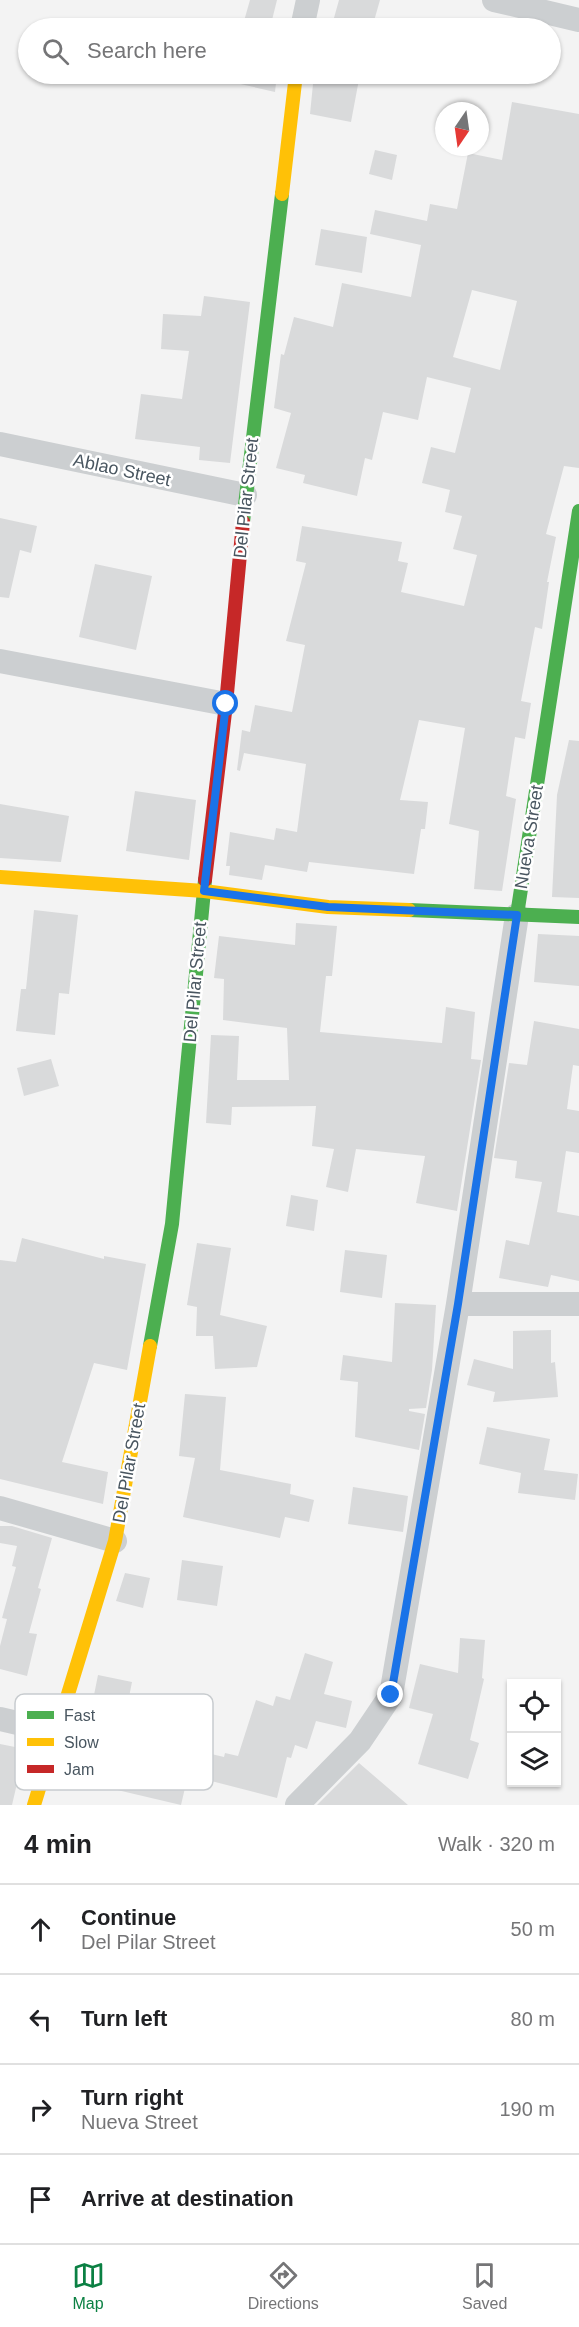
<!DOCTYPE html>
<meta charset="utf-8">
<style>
:root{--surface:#fff;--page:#f6f6f6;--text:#202124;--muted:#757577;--line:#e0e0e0;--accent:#0b8043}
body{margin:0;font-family:Arial,sans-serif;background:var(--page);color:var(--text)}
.controls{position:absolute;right:18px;bottom:18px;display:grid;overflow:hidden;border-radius:0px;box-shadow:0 2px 4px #0004}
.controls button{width:54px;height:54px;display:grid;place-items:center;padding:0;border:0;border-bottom:2px solid var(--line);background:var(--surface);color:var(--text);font:30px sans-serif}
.compass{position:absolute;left:435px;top:102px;width:54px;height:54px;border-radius:50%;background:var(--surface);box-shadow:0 2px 4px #0004;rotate:193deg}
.stop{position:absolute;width:18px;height:18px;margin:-14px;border:4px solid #1a73e8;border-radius:50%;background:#fff}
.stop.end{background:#1a73e8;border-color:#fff;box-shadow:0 2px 6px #0008}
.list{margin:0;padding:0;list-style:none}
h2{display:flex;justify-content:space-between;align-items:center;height:78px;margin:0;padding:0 24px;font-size:26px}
h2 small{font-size:20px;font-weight:400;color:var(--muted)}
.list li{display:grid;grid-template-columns:39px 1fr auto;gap:18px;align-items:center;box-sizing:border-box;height:90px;padding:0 24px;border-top:2px solid var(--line)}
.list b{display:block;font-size:22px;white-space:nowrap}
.list p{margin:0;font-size:20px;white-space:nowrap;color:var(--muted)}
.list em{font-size:20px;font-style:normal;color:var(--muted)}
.icon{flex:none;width:33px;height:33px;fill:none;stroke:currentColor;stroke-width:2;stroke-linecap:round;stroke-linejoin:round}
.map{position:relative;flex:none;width:579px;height:1805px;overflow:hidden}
.search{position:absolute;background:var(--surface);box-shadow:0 2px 4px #0004;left:18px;right:18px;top:18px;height:66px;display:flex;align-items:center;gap:15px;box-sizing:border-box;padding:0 21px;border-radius:33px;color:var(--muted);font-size:22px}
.sheet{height:438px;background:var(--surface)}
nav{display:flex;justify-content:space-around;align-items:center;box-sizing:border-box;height:84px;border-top:2px solid var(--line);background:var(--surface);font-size:16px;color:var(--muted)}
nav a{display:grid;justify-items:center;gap:3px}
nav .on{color:var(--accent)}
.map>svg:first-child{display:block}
</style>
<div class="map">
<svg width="579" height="1805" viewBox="0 0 579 1805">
<rect width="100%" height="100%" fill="#f3f3f3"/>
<!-- building -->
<path fill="#d9dadb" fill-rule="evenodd" d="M 250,0 L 277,0 L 270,28 L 242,28 Z
M 339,0 L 380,0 L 372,28 L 345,28 L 332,25 Z
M 237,74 L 277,74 L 275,92 L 236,83 Z
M 314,74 L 360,74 L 351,122 L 310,114 Z
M 512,102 L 579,114 L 579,468 L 564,466 L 546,534 L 556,537 L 547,582 L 549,582 L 542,629 L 535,627 L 521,701 L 531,703 L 525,739 L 515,737 L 506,796 L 516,799 L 502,891 L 474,889 L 479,831 L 449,824 L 465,728 L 419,720 L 400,800 L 428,802 L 425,829 L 421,829 L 414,874 L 309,862 L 307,872 L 265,865 L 262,880 L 229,875 L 230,866 L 226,866 L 230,832 L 274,840 L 276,828 L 297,832 L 306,764 L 244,753 L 240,771 L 237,770 L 242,730 L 250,732 L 255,705 L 292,712 L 305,645 L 286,641 L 306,563 L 296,561 L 302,526 L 402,542 L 398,561 L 408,563 L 401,592 L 464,606 L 477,555 L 453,549 L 462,516 L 445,512 L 450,490 L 422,483 L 431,447 L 455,453 L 471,388 L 427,377 L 418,420 L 383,412 L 372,460 L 365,458 L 357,496 L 303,483 L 305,475 L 276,468 L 291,413 L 274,408 L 281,354 L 284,355 L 294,317 L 333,327 L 342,283 L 411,297 L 421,245 L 370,234 L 375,210 L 427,221 L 430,204 L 457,209 L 468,153 L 502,160 ZM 472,290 L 517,301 L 500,370 L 453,357 Z
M 375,150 L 397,155 L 392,180 L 369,174 Z
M 321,229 L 367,237 L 362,273 L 315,265 Z
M 204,296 L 250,302 L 230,463 L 199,460 L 200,447 L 135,439 L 141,394 L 182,399 L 189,351 L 161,349 L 163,314 L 201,316 Z
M 0,518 L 37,526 L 31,553 L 20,550 L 9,598 L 0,597 Z
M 95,564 L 152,576 L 136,650 L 79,637 Z
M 569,740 L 579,741 L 579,898 L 552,897 L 557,795 Z
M 135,791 L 196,800 L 189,860 L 126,851 Z
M 0,804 L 69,816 L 61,862 L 0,858 Z
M 34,910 L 78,915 L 69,994 L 59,993 L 55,1035 L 16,1031 L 21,989 L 26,989 Z
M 296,923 L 337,926 L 332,976 L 326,976 L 320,1032 L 442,1043 L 446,1007 L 475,1012 L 471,1059 L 481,1060 L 457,1211 L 416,1203 L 425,1156 L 356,1149 L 348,1192 L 326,1187 L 334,1149 L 312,1146 L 316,1106 L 232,1107 L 231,1125 L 206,1123 L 211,1035 L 239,1036 L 237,1080 L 289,1080 L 287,1028 L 223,1020 L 224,979 L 214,978 L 219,936 L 295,945 Z
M 538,934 L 579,936 L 579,986 L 534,982 Z
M 534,1021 L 579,1029 L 579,1066 L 573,1065 L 567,1109 L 579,1111 L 579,1153 L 566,1151 L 557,1212 L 579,1216 L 579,1281 L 551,1275 L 548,1287 L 499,1278 L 506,1240 L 529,1245 L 542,1182 L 515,1178 L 517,1161 L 494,1158 L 509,1063 L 527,1065 Z
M 51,1059 L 59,1086 L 24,1096 L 17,1068 Z
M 291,1195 L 318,1200 L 314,1231 L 286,1226 Z
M 22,1238 L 104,1259 L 104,1256 L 146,1264 L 127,1370 L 94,1363 L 62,1462 L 108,1472 L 103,1504 L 0,1479 L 0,1260 L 16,1262 Z
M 197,1243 L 231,1248 L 220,1315 L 267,1326 L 257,1367 L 215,1369 L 213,1336 L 196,1336 L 197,1307 L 187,1305 Z
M 345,1250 L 387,1255 L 382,1298 L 340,1292 Z
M 395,1303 L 436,1305 L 432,1370 L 426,1408 L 409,1409 L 409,1411 L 425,1414 L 419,1450 L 355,1437 L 358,1382 L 340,1380 L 343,1355 L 392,1362 Z
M 551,1330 L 551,1363 L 555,1362 L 558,1397 L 493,1402 L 495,1392 L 467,1385 L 474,1359 L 513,1369 L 513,1331 Z
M 185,1394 L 226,1397 L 220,1470 L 291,1484 L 290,1494 L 314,1500 L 309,1522 L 285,1517 L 280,1538 L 183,1517 L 195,1458 L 179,1456 Z
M 487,1427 L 550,1439 L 544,1470 L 578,1474 L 575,1500 L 518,1493 L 521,1473 L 479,1464 Z
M 353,1487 L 408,1496 L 403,1532 L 348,1524 Z
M 0,1526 L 12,1526 L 52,1538 L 38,1588 L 41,1589 L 29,1633 L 37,1634 L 27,1676 L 0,1669 L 0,1646 L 7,1619 L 2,1618 L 16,1567 L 12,1566 L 17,1546 L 0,1543 Z
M 182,1560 L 223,1566 L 217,1606 L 177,1600 Z
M 125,1573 L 150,1578 L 143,1608 L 116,1601 Z
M 460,1638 L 485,1640 L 482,1678 L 484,1679 L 470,1740 L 479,1743 L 468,1779 L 418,1764 L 433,1714 L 409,1708 L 420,1664 L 458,1673 Z
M 305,1653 L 333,1662 L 324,1694 L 352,1701 L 346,1728 L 316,1721 L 307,1749 L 295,1745 L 291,1758 L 287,1757 L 277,1798 L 188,1775 L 181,1805 L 113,1789 L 127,1734 L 224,1757 L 225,1753 L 238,1756 L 256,1700 L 273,1706 L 276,1696 L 290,1700 Z
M 98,1675 L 132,1682 L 126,1712 L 92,1705 Z
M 0,1744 L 25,1749 L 12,1805 L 0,1805 Z
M 359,1763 L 408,1805 L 317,1805 Z"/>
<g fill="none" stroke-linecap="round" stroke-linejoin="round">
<!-- street -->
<path stroke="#cccfd1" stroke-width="24" d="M 494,0 L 579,20
M 302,28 L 308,0
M 0,444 L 245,495
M 0,661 L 226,704
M 458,1304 L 579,1304
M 0,1508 L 115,1541
M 0,1719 L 56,1732
M 297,1805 L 360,1741 L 391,1695 L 458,1304 L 517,915"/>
<!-- fast -->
<path stroke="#4caf50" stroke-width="14" d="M 243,522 L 282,194
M 409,910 L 579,917
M 517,915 L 579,511
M 150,1346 L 172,1224 L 205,880"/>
<!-- slow -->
<path stroke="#ffc107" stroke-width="14" d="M 282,194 L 296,74
M 0,877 L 204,891 L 328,907 L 409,910
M 34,1805 L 115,1541 L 150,1346"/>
<!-- jam -->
<path stroke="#c62828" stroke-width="14" d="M 205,880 L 226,704 L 243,522"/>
</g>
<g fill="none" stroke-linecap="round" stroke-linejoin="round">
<!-- route -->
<path stroke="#1a73e8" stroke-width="8" d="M 226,704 L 204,891 L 328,907 L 517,915 L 458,1304 L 391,1695"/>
</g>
<g text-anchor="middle" stroke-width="5" stroke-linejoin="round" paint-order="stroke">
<!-- street labels -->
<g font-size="18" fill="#495660" stroke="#fff">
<text transform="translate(122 470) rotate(12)" y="6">Ablao Street</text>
<text transform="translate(246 498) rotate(-84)" y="6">Del Pilar Street</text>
<text transform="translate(529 837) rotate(-81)" y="6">Nueva Street</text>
<text transform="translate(195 982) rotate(-85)" y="6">Del Pilar Street</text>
<text transform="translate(129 1463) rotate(-80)" y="6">Del Pilar Street</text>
</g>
</g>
<!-- legend -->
<rect x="15" y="1694" width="198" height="96" rx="9" fill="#fff" stroke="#c8cccf" stroke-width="1.5"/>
<rect x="27" y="1711" width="27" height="8" fill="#4caf50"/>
<rect x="27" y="1738" width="27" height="8" fill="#ffc107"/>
<rect x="27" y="1765" width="27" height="8" fill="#c62828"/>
<g font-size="16" fill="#495660">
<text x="64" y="1721">Fast</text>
<text x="64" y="1748">Slow</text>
<text x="64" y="1775">Jam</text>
</g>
</svg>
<div class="controls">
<button><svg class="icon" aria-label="locate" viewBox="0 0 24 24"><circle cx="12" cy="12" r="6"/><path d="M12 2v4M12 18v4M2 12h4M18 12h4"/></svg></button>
<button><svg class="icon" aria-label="layers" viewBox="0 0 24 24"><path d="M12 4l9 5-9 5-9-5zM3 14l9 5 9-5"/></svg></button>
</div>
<svg class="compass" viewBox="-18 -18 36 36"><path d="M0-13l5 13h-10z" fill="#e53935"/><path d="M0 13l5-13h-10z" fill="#757577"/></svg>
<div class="stop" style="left:226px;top:704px"></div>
<div class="stop end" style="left:391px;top:1695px"></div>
<div class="search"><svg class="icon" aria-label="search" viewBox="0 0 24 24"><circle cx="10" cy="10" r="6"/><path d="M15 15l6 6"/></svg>Search here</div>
</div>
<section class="sheet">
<h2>4 min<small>Walk · 320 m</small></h2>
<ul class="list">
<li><svg class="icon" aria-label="ahead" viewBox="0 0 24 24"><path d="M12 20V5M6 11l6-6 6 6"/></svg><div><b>Continue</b><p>Del Pilar Street</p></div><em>50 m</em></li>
<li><svg class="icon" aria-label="left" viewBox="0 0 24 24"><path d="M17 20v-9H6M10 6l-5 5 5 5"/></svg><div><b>Turn left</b></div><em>80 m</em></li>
<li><svg class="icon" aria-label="right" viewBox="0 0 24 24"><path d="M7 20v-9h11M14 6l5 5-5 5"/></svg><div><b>Turn right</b><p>Nueva Street</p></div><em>190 m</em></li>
<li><svg class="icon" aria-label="arrive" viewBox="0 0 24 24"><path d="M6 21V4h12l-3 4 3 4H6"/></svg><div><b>Arrive at destination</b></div></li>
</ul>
</section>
<nav>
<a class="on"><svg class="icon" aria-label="map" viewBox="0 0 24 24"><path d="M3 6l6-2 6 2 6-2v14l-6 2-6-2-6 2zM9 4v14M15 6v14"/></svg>Map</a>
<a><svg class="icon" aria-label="directions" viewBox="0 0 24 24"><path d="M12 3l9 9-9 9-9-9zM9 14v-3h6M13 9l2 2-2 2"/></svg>Directions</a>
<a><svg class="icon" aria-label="saved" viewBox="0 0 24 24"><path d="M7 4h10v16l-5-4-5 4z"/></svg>Saved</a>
</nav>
